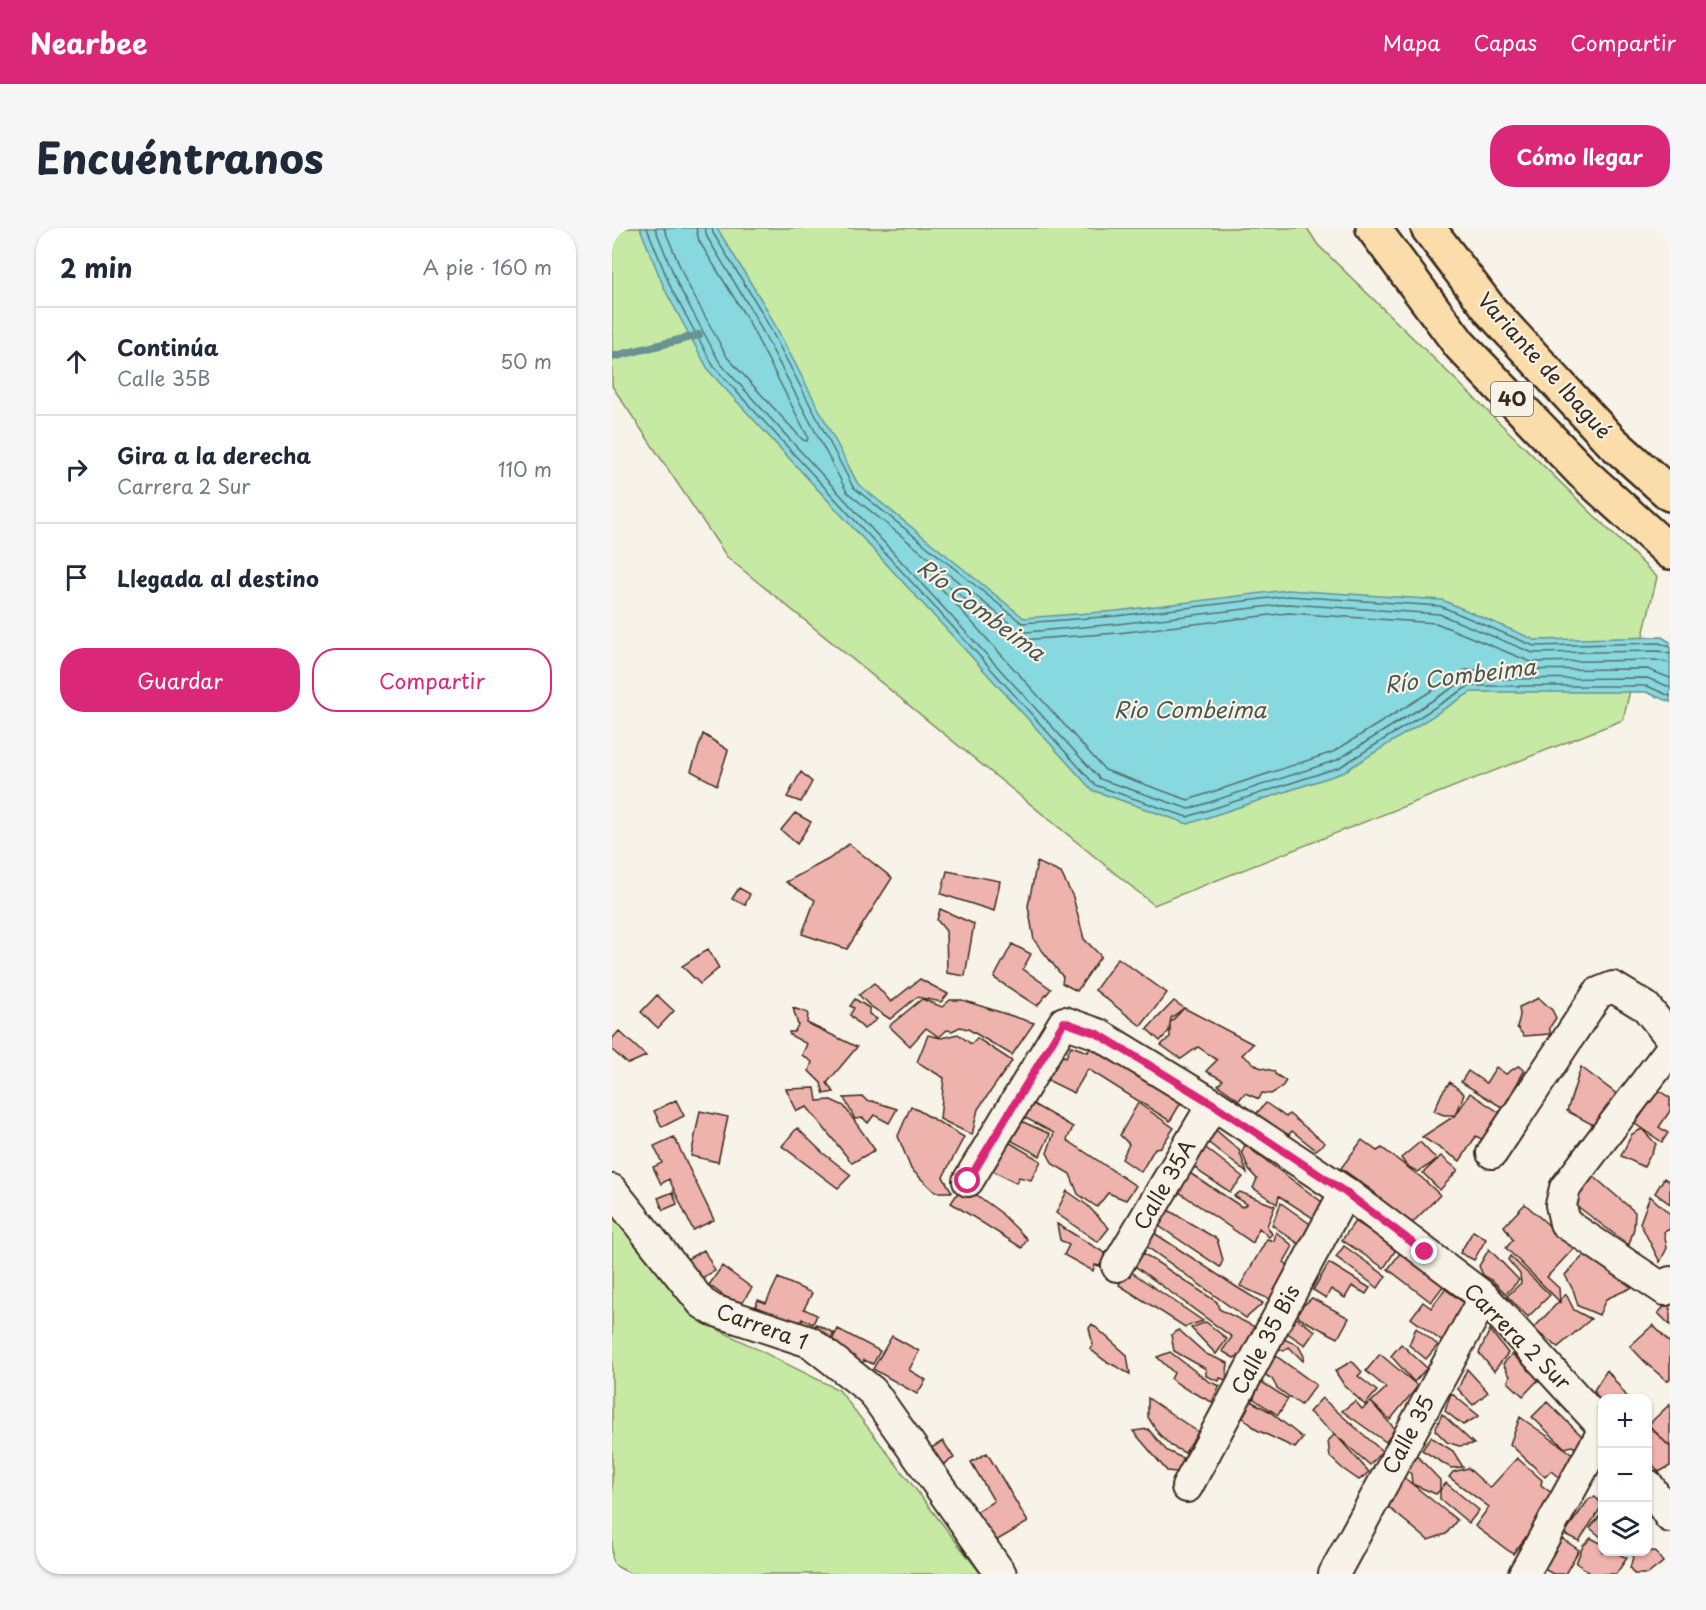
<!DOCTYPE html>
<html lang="es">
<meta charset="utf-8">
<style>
:root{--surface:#fff;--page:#f6f6f7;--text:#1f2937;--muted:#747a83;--line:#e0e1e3;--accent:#db2777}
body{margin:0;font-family:"Playpen Sans",sans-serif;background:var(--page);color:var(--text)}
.controls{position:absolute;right:18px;bottom:18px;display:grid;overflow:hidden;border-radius:12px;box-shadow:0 2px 4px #0004}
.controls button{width:54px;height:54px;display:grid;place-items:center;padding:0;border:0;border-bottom:2px solid var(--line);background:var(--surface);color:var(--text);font:30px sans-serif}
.stop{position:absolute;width:18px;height:18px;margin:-14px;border:4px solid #db2777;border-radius:50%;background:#fff}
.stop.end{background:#db2777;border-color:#fff;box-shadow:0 2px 6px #0008}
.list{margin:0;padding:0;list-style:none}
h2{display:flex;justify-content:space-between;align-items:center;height:78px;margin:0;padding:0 24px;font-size:26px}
h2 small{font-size:20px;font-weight:400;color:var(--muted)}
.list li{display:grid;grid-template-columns:39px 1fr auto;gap:18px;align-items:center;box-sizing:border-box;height:108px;padding:0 24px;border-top:2px solid var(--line)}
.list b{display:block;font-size:22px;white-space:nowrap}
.list p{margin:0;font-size:20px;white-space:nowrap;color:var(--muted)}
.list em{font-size:20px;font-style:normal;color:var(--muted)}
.actions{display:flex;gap:12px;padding:18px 24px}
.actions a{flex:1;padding:14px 0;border:2px solid var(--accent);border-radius:24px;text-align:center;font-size:21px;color:var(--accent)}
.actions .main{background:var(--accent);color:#fff}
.icon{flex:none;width:33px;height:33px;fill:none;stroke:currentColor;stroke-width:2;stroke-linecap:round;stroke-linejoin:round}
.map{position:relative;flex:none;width:1058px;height:1346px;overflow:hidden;border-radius:24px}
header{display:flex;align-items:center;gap:36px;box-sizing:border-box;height:84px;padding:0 30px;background:var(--accent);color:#fff}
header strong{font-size:28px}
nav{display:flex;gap:33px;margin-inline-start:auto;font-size:21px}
.intro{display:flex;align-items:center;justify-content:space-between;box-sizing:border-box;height:144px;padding:0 36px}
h1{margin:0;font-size:42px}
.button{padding:15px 27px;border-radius:24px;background:var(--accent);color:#fff;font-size:21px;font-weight:700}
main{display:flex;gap:36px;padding:0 36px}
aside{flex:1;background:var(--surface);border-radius:24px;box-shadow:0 2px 4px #0004}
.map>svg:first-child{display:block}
</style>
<header>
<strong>Nearbee</strong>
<nav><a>Mapa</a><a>Capas</a><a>Compartir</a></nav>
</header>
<div class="intro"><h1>Encuéntranos</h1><a class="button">Cómo llegar</a></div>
<main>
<aside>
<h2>2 min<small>A pie · 160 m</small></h2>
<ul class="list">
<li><svg class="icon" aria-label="ahead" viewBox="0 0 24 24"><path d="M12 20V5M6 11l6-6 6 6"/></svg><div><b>Continúa</b><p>Calle 35B</p></div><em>50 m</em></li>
<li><svg class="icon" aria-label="right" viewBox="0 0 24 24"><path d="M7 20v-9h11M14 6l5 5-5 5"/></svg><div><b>Gira a la derecha</b><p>Carrera 2 Sur</p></div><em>110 m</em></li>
<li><svg class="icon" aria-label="arrive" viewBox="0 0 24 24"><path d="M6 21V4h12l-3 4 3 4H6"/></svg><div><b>Llegada al destino</b></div></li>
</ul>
<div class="actions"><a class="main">Guardar</a><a>Compartir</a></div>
</aside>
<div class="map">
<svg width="1058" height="1346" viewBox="0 0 1058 1346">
<rect width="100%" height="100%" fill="#f7f3e8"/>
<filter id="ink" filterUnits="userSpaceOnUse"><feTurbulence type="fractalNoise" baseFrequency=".0167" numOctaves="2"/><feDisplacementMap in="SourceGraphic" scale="12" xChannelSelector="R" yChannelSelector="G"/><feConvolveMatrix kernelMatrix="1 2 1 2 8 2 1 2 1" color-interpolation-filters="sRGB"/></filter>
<g filter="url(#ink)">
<!-- green -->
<path fill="#c6e9a3" stroke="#808a60" stroke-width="1.5" d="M 0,0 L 695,0 L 706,17 L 1045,349 L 1011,492 L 542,677 L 115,329 L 0,158 Z
M 0,966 L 105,1101 L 227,1162 L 369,1346 L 19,1346 L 0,1336 Z"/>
<!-- water -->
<path fill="#87d8df" stroke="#699292" stroke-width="1.5" d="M 28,0 L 105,0 L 153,78 L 246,256 L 412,390 L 504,383 L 675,362 L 830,372 L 923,412 L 1050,409 L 1058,414 L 1058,474 L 1034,464 L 859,464 L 730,545 L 576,596 L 480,562 L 357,426 L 97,143 L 53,62 Z"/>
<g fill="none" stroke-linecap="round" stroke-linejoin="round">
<!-- shore -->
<path stroke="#59706b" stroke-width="1.5" d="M 35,0 L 59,60 L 102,139 L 362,422 L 483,557 L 575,589 L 728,539 L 857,458 L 1035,458 L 1058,468
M 43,0 L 66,57 L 108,135 L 488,551 L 577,581 L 725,532 L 855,451 L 1035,450 L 1058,459
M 52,0 L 74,53 L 115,129 L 191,212 L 195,213 L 196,209 L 134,89 L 87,13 L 84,0
M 93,0 L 95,9 L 141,85 L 235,264 L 406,402 L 414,404 L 505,396 L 676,376 L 827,386 L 921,425 L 1046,423 L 1058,426
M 100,0 L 101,5 L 148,81 L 241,259 L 410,395 L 504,388 L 676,368 L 828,378 L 922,418 L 1047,415 L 1058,419
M 1058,435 L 1043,432 L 919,434 L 824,395 L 676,385 L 506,405 L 409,412 L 399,408 L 324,348 L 320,350 L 493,542 L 576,572 L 721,524 L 853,442 L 1035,441 L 1058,450"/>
<!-- stream -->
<path stroke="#699292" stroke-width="8" d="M 0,129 L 87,107"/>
</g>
<!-- building -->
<path fill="#eeb3ac" stroke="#3b2a1e" stroke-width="1.5" d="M 91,506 L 116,522 L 105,557 L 79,543 Z
M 189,544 L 200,554 L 189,574 L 175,569 Z
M 183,585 L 199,594 L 185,616 L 169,602 Z
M 237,616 L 280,650 L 235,721 L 190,706 L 203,672 L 174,654 L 217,631 Z
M 425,634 L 449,645 L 461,669 L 472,711 L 489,728 L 465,763 L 450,755 L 451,749 L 422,712 L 416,678 Z
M 335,643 L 388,653 L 382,683 L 329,666 Z
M 127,660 L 138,666 L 133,677 L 120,671 Z
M 328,681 L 362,696 L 353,748 L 335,745 L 334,703 L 325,692 Z
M 400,716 L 419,726 L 411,741 L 439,761 L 425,778 L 382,750 Z
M 96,721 L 107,740 L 88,756 L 70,738 Z
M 506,730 L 555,765 L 529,798 L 483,762 Z
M 308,751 L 336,766 L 329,774 L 305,769 L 278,791 L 258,778 L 247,767 L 262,755 L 279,774 Z
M 45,767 L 62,783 L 46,800 L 29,784 Z
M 927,770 L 940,782 L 944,790 L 938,799 L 938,806 L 912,808 L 905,799 L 908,788 L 907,779 Z
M 243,771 L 257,780 L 257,786 L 265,791 L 252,801 L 238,787 L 242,780 L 238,778 Z
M 310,771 L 330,779 L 338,772 L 350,772 L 422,795 L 400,827 L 356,801 L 348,799 L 340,803 L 335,802 L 327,809 L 314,800 L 298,818 L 277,798 Z
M 562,773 L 572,780 L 559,790 L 557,803 L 548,813 L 535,801 Z
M 181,780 L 196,785 L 195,795 L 245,819 L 215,855 L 222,864 L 212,866 L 209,855 L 197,843 L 200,834 L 190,827 L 195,816 L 178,807 L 177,804 L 182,804 L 186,797 Z
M 572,780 L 641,816 L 630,827 L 647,839 L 662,843 L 663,846 L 674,853 L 669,860 L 659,866 L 650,865 L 647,871 L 633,865 L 627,872 L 606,857 L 611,852 L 594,843 L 605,832 L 586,819 L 569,831 L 549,817 L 558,809 L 558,795 Z
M 7,803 L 34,828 L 16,836 L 0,822 L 0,811 Z
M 346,806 L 359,816 L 365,810 L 400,833 L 366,881 L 360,907 L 328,891 L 332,850 L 305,834 L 316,807 L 329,810 Z
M 480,815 L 570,873 L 558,893 L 476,841 L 462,865 L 423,846 L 439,824 L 454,829 L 459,818 L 476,824 Z
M 906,838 L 913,842 L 891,880 L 849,854 L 856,843 L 874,855 L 884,839 L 894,846 Z
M 969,839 L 1010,870 L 987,900 L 955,883 Z
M 838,854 L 852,866 L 844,887 L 832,887 L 822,883 L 830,865 Z
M 203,860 L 205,873 L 219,872 L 232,878 L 263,922 L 240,935 L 195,879 L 185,883 L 174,861 Z
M 1046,862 L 1058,870 L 1058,883 L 1047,899 L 1056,905 L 1050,914 L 1023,896 Z
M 858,865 L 888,885 L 871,912 L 864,908 L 848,933 L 810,909 L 844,887 Z
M 251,869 L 255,873 L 260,873 L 285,881 L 277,895 L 262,887 L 256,895 L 251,890 L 243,891 L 232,870 Z
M 64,872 L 72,888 L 50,899 L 42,883 Z
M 414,872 L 461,899 L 455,912 L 524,958 L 514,972 L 496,965 L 485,979 L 466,966 L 458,946 L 441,936 L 435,925 L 442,905 L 406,886 Z
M 526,875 L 562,900 L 549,919 L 543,920 L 529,944 L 510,931 L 517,916 L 508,907 Z
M 654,875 L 674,889 L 677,886 L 713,915 L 704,922 L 680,903 L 675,909 L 643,887 Z
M 299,878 L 352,909 L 331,949 L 340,964 L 323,964 L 299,941 L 286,908 Z
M 88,883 L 116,889 L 106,934 L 79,928 Z
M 400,889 L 438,906 L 428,928 L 391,908 Z
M 598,897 L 627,922 L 635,945 L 588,908 Z
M 185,900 L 211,925 L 239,947 L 226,960 L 170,918 Z
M 1030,901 L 1044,916 L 1032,939 L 1009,928 L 1020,906 Z
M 62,909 L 102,992 L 81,1002 L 57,951 L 49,956 L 41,939 L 50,935 L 42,918 Z
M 388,909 L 429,933 L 419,952 L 407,949 L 404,955 L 381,943 L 380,934 Z
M 750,912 L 765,923 L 770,920 L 810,950 L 828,967 L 800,995 L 788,993 L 779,986 L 762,964 L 729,940 Z
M 585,913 L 631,949 L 618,964 L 589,945 L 576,933 Z
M 808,914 L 825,932 L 806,944 L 795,938 L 789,930 Z
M 633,917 L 714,977 L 707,994 L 667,968 L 665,976 L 641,960 L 645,951 L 637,942 L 630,924 Z
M 829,928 L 846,942 L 828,962 L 811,945 Z
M 573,942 L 630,979 L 635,976 L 622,968 L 628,964 L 663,978 L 655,998 L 660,1006 L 657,1009 L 647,1000 L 641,1015 L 564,962 Z
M 980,947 L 1023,984 L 1022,1000 L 1017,1017 L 957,972 Z
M 1052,950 L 1058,954 L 1058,976 L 1043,965 Z
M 351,957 L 388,984 L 415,1011 L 410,1020 L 339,975 Z
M 455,963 L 475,977 L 497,1000 L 486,1014 L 444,985 Z
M 61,964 L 65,976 L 51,982 L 46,970 Z
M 1038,968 L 1058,986 L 1058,1001 L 1052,1004 L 1055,1020 L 1048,1034 L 1028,995 Z
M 669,975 L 701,998 L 693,1020 L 660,997 Z
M 546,976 L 605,1011 L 611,1032 L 608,1039 L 538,992 Z
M 913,976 L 962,1020 L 935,1049 L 947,1060 L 948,1074 L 894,1020 L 901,1012 L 892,998 Z
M 743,993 L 785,1020 L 772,1040 L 730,1012 Z
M 445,996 L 496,1027 L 487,1038 L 483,1037 L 481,1043 L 452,1027 L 457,1017 L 448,1012 Z
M 533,999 L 626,1060 L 651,1075 L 634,1090 L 527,1013 Z
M 861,1003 L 874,1011 L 862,1032 L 848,1025 Z
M 664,1004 L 681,1018 L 672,1034 L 678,1038 L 659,1072 L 628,1058 L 655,1011 L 662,1013 Z
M 732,1018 L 774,1048 L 766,1060 L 724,1029 Z
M 525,1021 L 605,1074 L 607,1081 L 643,1099 L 634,1122 L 622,1130 L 610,1123 L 620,1109 L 520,1036 Z
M 877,1021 L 907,1052 L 894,1066 L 881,1053 L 871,1047 L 867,1038 Z
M 92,1022 L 103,1043 L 80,1055 L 69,1034 Z
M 976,1023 L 1021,1059 L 994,1071 L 987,1087 L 966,1078 L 962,1064 L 953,1047 Z
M 789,1024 L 832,1057 L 819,1074 L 776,1041 Z
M 898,1028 L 938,1067 L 916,1089 L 895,1068 L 909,1055 L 908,1046 L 896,1032 Z
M 717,1035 L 758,1060 L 754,1066 L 740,1058 L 733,1070 L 719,1061 L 714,1070 L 701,1062 Z
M 110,1038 L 140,1060 L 127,1079 L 97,1057 Z
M 515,1041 L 591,1093 L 573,1099 L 507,1057 Z
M 166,1050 L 200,1065 L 192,1081 L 205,1087 L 201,1096 L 190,1091 L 183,1105 L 140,1086 L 146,1072 L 154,1075 Z
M 833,1061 L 859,1080 L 832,1115 L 799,1090 L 811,1074 L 819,1080 Z
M 954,1066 L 962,1082 L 979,1091 L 946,1119 L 921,1101 Z
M 700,1070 L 737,1090 L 726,1110 L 687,1090 L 685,1083 Z
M 1058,1073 L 1058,1097 L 1046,1085 Z
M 681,1088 L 703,1103 L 693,1117 L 671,1102 Z
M 594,1094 L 615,1111 L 604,1126 L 579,1100 Z
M 204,1096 L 222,1105 L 214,1119 L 197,1110 Z
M 480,1096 L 515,1127 L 518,1146 L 492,1132 L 478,1121 L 481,1117 L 477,1100 Z
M 1041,1097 L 1058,1115 L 1058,1151 L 1055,1153 L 1035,1136 L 1018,1118 Z
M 804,1100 L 826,1117 L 814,1131 L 797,1117 Z
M 226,1101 L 268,1123 L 261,1136 L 252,1132 L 246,1144 L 225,1132 L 232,1121 L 219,1114 Z
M 567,1102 L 594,1126 L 616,1135 L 614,1152 L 608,1150 L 607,1153 L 594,1148 L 594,1141 L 562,1123 L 559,1107 Z
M 878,1102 L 896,1125 L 882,1143 L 867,1125 Z
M 280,1108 L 307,1123 L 297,1142 L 314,1152 L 305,1166 L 261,1141 Z
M 667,1109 L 686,1117 L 692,1128 L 691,1133 L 677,1119 L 672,1123 L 663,1119 Z
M 789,1116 L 815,1140 L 802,1154 L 779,1128 Z
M 558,1124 L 596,1153 L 608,1158 L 600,1174 L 574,1161 L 559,1151 L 562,1145 L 545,1129 Z
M 658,1126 L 664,1128 L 704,1157 L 689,1177 L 665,1160 L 660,1151 L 647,1143 Z
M 768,1126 L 806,1158 L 778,1192 L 759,1174 L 774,1160 L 754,1143 Z
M 900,1126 L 927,1151 L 911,1168 L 896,1154 L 898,1148 L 891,1136 Z
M 740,1133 L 750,1144 L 746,1148 L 765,1163 L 753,1177 L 732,1157 L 723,1143 Z
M 855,1141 L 876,1164 L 861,1177 L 846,1161 Z
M 995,1142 L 1016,1170 L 990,1170 L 990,1178 L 982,1162 Z
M 645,1151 L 676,1171 L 666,1187 L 642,1171 Z
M 839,1165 L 867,1188 L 851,1197 L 833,1183 Z
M 536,1170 L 586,1204 L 573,1225 L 559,1218 L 546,1205 L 536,1189 Z
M 710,1170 L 770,1223 L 758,1237 L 697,1184 Z
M 635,1171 L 657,1183 L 691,1210 L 683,1220 L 645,1202 L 625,1184 Z
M 743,1173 L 750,1181 L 759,1174 L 783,1201 L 774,1214 L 730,1183 Z
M 935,1174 L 977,1215 L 972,1225 L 960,1218 L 953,1220 L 920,1189 Z
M 1058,1176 L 1058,1219 L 1036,1197 Z
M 830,1186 L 862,1216 L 847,1218 L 835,1214 L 823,1202 Z
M 908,1189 L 965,1229 L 951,1253 L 939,1243 L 933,1249 L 898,1216 Z
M 1036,1196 L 1058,1219 L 1058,1238 L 1047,1244 L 1036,1231 Z
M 536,1201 L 555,1223 L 577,1233 L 573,1245 L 555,1243 L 521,1203 Z
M 723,1206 L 757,1244 L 747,1252 L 731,1241 L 718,1229 L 716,1213 Z
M 819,1209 L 841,1223 L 851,1239 L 839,1240 L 810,1222 Z
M 331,1213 L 342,1230 L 330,1237 L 319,1220 Z
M 375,1225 L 416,1294 L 382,1314 L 364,1284 L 382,1273 L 359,1234 Z
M 805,1228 L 828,1252 L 828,1262 L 824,1266 L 800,1256 L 799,1246 L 792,1239 Z
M 905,1230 L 930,1252 L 929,1257 L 945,1269 L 901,1326 L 863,1298 L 877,1279 L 837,1249 L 841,1244 L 856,1240 L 878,1260 Z
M 785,1244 L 845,1292 L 834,1306 L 816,1312 L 764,1269 Z
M 834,1255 L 867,1282 L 857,1295 L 828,1271 L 828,1262 Z
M 983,1269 L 990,1276 L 990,1278 L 967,1313 L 952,1306 L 977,1271 Z
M 990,1285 L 990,1310 L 978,1300 Z
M 946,1308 L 967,1322 L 953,1346 L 941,1346 L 927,1338 Z
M 979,1310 L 990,1316 L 990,1324 L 1003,1324 L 1015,1330 L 1004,1346 L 980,1346 L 964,1335 L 971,1318 Z
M 1043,1323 L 1051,1334 L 1036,1346 L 1022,1346 L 1018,1340 L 1022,1325 Z"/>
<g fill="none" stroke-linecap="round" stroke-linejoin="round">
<defs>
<path id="minor" d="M 1058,822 L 953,960 L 949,977 L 953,995 L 1053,1062 L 1058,1054
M 880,925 L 986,765 L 1001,759 L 1034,779 L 1058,809
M 356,953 L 452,794 L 486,806 L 601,876 L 733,964 L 872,1069 L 990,1198
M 0,962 L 90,1075 L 101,1082 L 198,1114 L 260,1163 L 389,1346
M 505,1038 L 601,876
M 1036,1257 L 1058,1289
M 575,1259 L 733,964
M 722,1346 L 872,1069
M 912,1346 L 990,1205"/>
<path id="highway" d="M 761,0 L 848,117 L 971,245 L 1058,324
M 816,0 L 879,83 L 999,213 L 1058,266"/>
</defs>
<!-- minor casing -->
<use href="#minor" stroke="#3b2a1e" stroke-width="34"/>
<!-- highway casing -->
<use href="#highway" stroke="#3b2a1e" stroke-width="38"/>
<!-- minor -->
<use href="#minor" stroke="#f7f3e8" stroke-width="30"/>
<!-- highway -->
<use href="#highway" stroke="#faddab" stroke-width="33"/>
</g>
</g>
<g fill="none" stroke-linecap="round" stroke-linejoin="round" filter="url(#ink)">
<!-- route -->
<path stroke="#db2777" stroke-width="8" d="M 356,953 L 452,794 L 486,806 L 601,876 L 733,964 L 813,1024"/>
</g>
<g text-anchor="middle" stroke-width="4.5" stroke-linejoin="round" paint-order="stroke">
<!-- shield labels -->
<rect fill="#f7f3e8" stroke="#73665b" stroke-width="1.5" x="879" y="154" width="42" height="34" rx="4.5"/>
<g font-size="20" font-weight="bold" fill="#3b2a1e">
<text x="900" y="178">40</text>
</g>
<!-- street labels -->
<g font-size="21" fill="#3b2a1e" stroke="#f7f3e8">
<text transform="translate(932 138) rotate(48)" y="7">Variante de Ibagué</text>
<text transform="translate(553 957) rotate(-60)" y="7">Calle 35A</text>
<text transform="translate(150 1099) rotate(20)" y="7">Carrera 1</text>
<text transform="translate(905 1109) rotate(45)" y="7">Carrera 2 Sur</text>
<text transform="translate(654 1112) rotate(-62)" y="7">Calle 35 Bis</text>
<text transform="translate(797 1207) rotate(-62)" y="7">Calle 35</text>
</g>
<!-- water labels -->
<g font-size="22" font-style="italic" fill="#4e564e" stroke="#f7f3e8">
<text transform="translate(369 382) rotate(37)" y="8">Río Combeima</text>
<text transform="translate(848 448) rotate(-7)" y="8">Río Combeima</text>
<text x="578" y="490">Rio Combeima</text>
</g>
</g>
</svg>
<div class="controls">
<button>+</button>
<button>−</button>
<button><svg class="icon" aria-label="layers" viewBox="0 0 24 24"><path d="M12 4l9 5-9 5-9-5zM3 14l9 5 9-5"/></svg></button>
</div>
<div class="stop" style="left:356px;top:953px"></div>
<div class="stop end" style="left:813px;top:1024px"></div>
</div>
</main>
